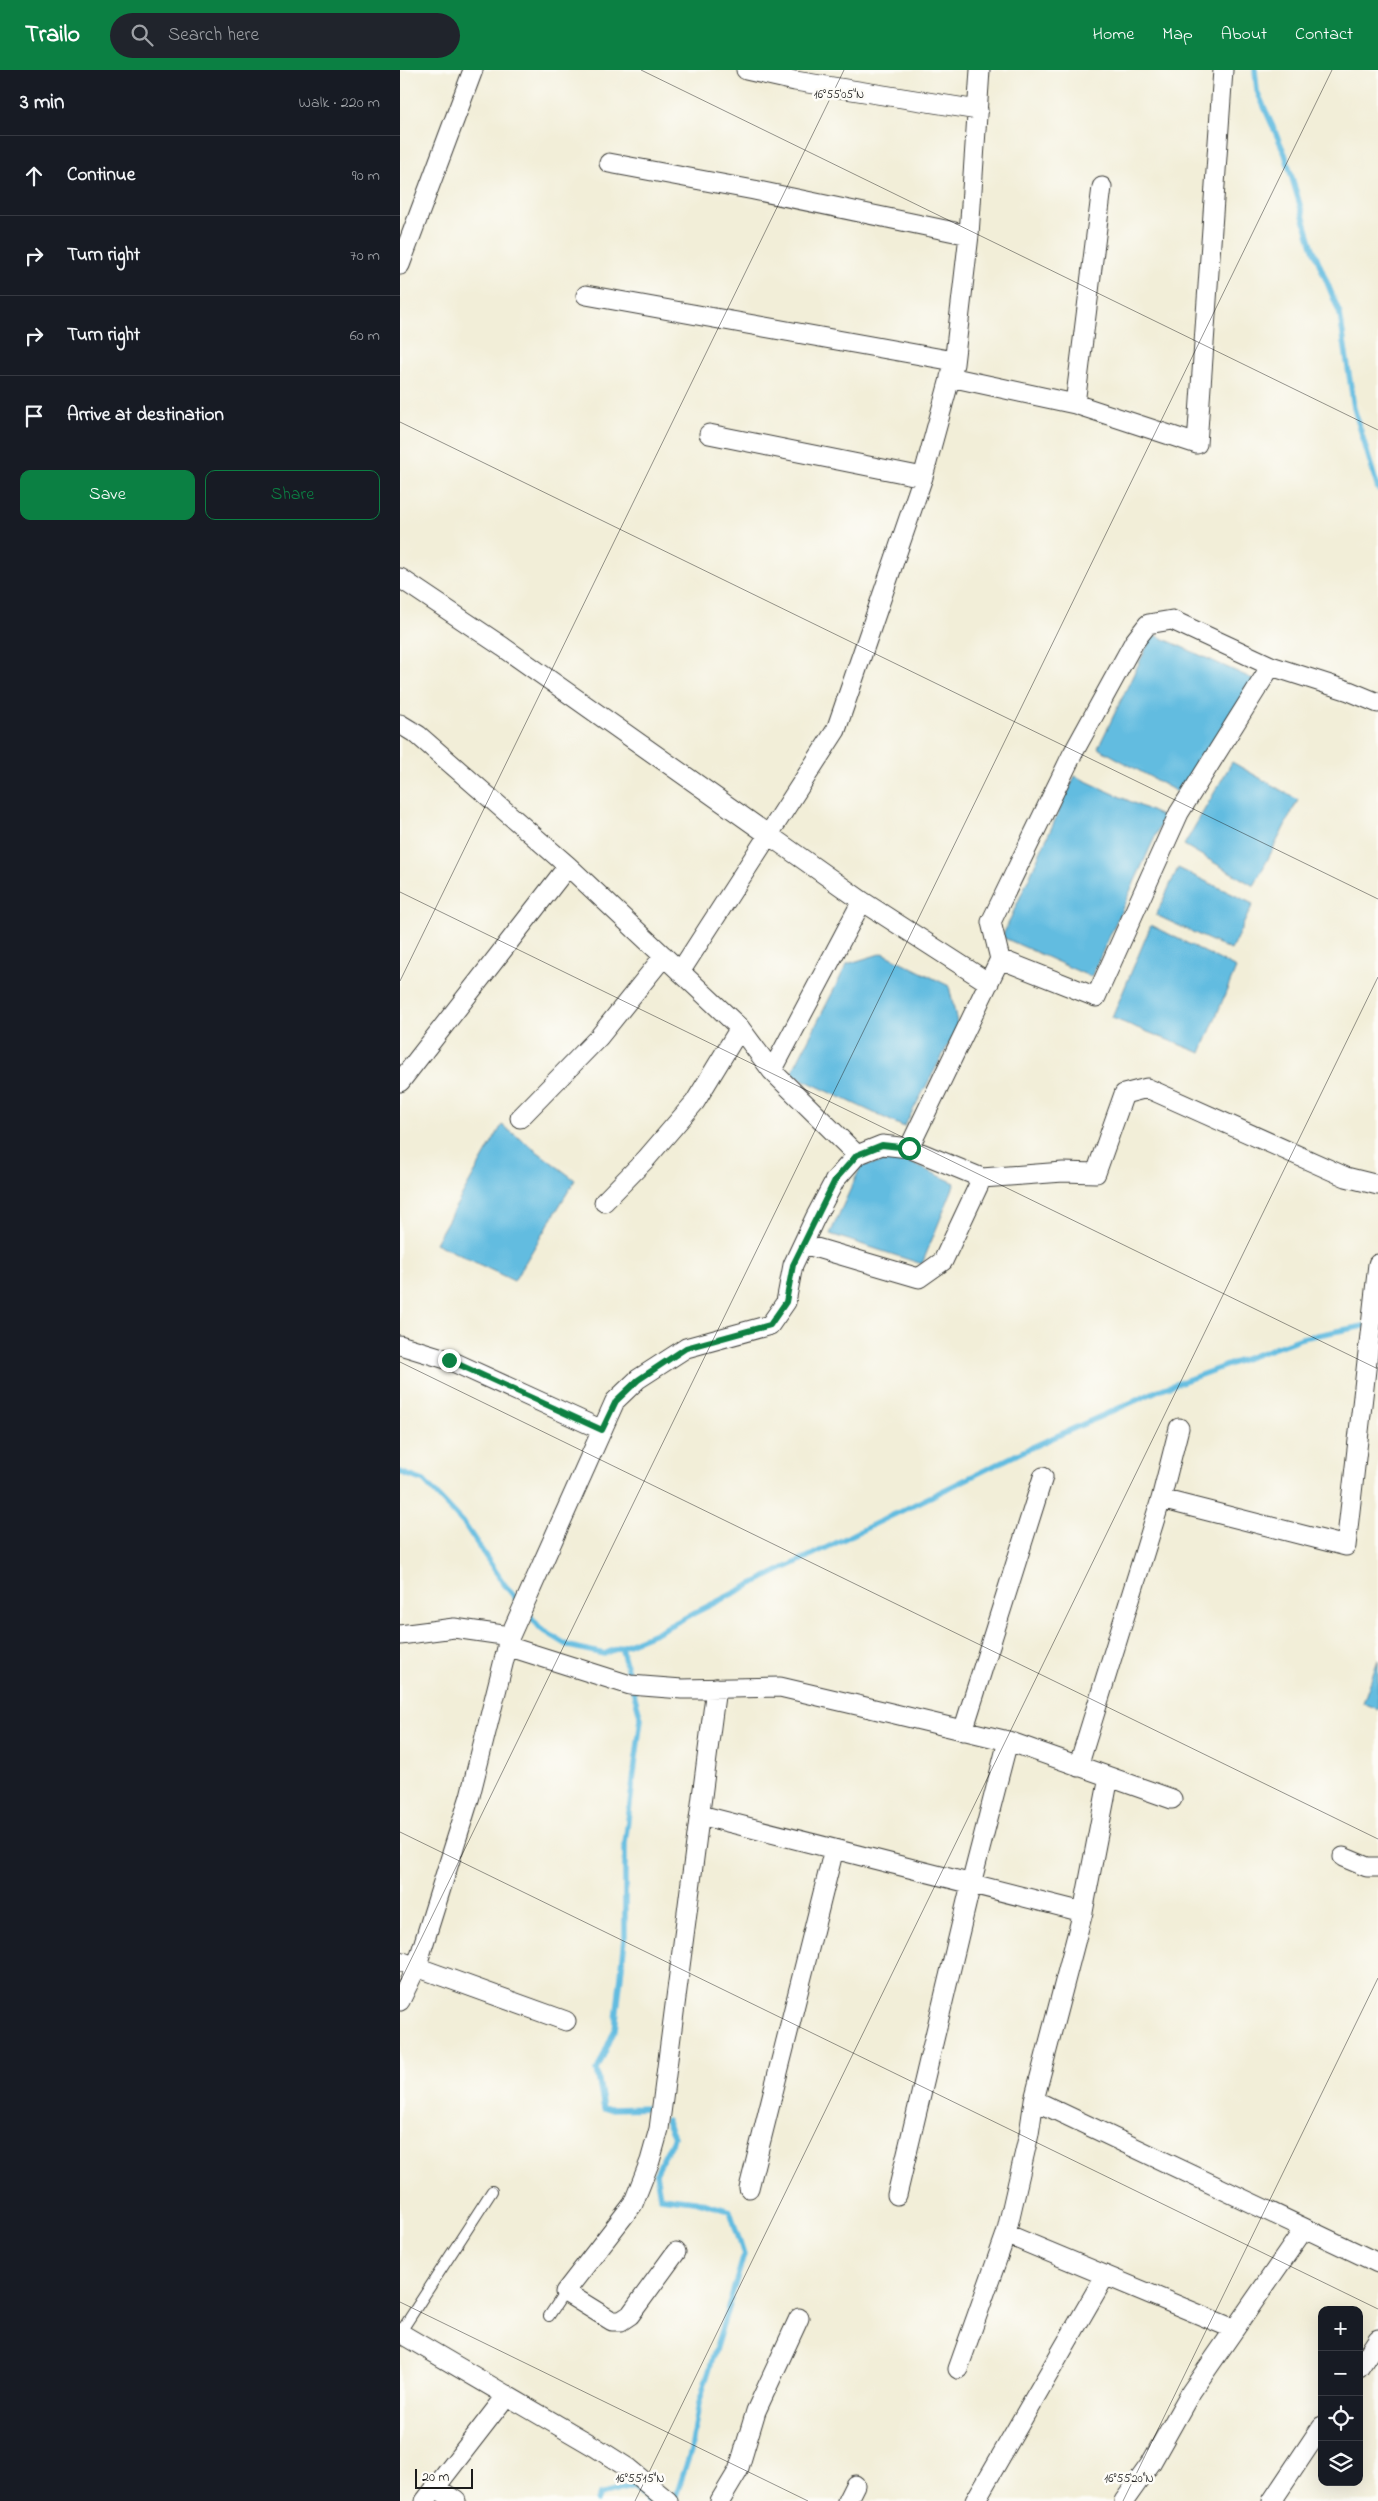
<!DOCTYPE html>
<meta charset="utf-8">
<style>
:root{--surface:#171b24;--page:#20242c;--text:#f1f3f6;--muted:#9ea1a6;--line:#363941;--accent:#0b8043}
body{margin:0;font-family:"Indie Flower",sans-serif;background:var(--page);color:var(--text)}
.controls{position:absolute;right:15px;bottom:15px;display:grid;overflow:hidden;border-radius:10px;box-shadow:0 5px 20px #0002}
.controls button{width:45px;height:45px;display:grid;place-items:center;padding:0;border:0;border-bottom:1px solid var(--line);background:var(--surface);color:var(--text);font:25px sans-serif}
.scale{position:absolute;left:15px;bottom:12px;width:58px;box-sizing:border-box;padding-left:5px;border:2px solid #1c1c1c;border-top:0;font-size:14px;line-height:18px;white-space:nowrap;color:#1c1c1c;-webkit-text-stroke:4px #fdfcf7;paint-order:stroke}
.stop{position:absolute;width:15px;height:15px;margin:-11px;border:4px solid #0b8043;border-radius:50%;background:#fff}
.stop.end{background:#0b8043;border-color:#fff;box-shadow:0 1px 5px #0008}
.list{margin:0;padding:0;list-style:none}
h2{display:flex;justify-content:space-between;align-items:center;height:65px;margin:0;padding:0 20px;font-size:21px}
h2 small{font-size:16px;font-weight:400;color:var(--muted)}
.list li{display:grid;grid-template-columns:32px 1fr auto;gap:15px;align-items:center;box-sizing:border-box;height:80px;padding:0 20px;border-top:1px solid var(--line)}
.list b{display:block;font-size:19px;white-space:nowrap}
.list em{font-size:16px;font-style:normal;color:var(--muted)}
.actions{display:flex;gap:10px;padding:15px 20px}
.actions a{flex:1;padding:11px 0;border:1px solid var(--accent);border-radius:10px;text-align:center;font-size:18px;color:var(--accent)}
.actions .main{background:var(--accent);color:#fff}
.icon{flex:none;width:28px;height:28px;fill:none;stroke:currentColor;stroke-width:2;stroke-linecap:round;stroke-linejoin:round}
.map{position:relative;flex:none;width:978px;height:2431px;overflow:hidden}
header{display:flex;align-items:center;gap:30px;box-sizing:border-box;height:70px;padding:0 25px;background:var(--accent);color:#fff}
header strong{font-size:24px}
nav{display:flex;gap:28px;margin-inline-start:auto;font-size:18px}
.search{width:350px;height:45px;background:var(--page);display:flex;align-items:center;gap:12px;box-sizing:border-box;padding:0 18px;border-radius:28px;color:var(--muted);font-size:19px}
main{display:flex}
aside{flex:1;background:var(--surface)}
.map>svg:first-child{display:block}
</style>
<header>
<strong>Trailo</strong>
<div class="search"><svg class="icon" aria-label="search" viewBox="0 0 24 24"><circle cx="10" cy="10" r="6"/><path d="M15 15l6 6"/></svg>Search here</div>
<nav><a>Home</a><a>Map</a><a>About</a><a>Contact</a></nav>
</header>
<main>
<aside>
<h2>3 min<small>Walk · 220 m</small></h2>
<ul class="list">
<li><svg class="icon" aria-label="ahead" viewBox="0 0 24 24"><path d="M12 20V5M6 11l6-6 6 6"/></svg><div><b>Continue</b></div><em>90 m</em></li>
<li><svg class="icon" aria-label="right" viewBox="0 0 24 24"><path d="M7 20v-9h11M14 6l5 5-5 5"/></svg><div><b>Turn right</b></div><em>70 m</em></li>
<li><svg class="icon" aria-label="right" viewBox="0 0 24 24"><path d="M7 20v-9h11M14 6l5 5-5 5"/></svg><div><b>Turn right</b></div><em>60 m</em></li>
<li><svg class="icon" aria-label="arrive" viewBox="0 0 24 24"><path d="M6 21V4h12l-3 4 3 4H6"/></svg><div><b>Arrive at destination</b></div></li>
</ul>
<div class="actions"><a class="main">Save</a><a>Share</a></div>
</aside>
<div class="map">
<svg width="978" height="2431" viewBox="0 0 978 2431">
<rect width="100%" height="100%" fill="#fdfcf7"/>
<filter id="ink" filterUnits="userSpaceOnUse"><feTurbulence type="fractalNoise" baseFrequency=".02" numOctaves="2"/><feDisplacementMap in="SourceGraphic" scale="10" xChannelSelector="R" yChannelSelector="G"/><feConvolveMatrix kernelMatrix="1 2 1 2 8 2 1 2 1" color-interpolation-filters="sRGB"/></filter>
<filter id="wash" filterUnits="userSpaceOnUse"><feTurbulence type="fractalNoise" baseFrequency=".0096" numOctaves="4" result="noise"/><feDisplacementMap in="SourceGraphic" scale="20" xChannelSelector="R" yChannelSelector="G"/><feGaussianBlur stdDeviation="1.12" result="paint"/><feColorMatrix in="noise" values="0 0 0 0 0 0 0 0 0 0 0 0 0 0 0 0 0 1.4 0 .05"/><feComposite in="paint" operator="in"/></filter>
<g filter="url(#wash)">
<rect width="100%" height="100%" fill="#f2eed8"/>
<!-- water -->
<path fill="#62bce0" stroke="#3f6c7e" d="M 753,564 L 855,610 L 783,725 L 698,678 Z
M 832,692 L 898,730 L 854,816 L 784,775 Z
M 675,706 L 764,747 L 691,907 L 602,867 Z
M 778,798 L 853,834 L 831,880 L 756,845 Z
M 751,855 L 836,898 L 801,983 L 712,948 Z
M 483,883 L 549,916 L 558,957 L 504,1057 L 391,1004 L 447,894 Z
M 102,1055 L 175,1110 L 114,1211 L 35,1173 Z
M 502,1089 L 555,1113 L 522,1194 L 430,1164 L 461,1096 Z
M 978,1590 L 978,1639 L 963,1633 Z"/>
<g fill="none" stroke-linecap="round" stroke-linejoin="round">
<!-- stream -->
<path stroke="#62bce0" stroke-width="5.5" d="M 855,0 L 857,21 L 885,84 L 912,176 L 940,244 L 954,338 L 978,419
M 0,1402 L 24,1411 L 65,1455 L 104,1514 L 141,1559 L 169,1576 L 204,1584 L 255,1563 L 346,1517 L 628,1379 L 759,1320 L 902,1268 L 969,1255
M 221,1577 L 241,1649 L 225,1773 L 225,1869 L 215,1959 L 197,2000 L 204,2039 L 259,2038
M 266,2050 L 274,2067 L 256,2103 L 260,2127 L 295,2131 L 330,2141 L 344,2185 L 299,2333 L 291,2381 L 275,2429 L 272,2430
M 197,2431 L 200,2425 L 234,2416 L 247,2431"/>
</g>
</g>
<g filter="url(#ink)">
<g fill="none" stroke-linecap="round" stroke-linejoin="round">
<defs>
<path id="service" d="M 149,2246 L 165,2222
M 0,2263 L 92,2121"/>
<path id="minor" d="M 346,0 L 395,11 L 578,40
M 209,93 L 354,120 L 569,165
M 0,195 L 73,0
M 186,225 L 554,291
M 550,307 L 675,334 L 797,374 L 823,0
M 675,334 L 702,117
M 309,364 L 523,407
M 0,508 L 103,577 L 462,831 L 589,913
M 0,654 L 18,665 L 168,796 L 340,958 L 372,1001 L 457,1085
M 600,889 L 696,927 L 779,743 L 871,596
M 280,902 L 436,660 L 523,407 L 554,294 L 569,165 L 580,0
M 372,1001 L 462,831
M 0,1012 L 168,796
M 120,1048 L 199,967 L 264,886
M 509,1078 L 600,889 L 591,852 L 672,685 L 734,572 L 748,554 L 772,550 L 871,596 L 949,621 L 978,633
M 204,1132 L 246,1089 L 295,1032 L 340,958
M 403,1174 L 519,1208 L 543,1191 L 582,1108
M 0,1275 L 49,1290 L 202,1360
M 761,1429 L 946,1476 L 978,1194
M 0,1565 L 54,1558 L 110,1566
M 107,1576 L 230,1615 L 282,1619 L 380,1617 L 470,1638 L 608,1671 L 772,1729
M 563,1661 L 643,1407
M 678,1697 L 761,1429 L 779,1358
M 300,1745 L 683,1842
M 943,1787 L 967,1797 L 978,1797
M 0,1891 L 166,1951
M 0,1931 L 16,1898 L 70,1726 L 110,1566 L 215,1331 L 238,1309 L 286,1278 L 370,1255 L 386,1232 L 393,1195 L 415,1148 L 435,1110 L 457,1085 L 482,1075 L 509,1078 L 582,1108 L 663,1102 L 696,1103 L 724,1024 L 747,1018 L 946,1107 L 978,1115
M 634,2030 L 978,2193
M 349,2118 L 434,1779
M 497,2125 L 571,1814 L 608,1671
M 606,2164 L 834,2259
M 276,2182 L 230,2245 L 221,2251 L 212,2251 L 165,2222 L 233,2134 L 250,2091 L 259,2059 L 316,1618
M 0,2263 L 195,2377 L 228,2398 L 268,2431
M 959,2298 L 978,2269
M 558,2299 L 606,2164 L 629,2064 L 634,2030 L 683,1842 L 709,1707
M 35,2417 L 56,2431
M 25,2431 L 107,2325
M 320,2431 L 338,2401 L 356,2341 L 399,2248
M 447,2431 L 455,2415
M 575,2431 L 705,2206
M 724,2431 L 751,2393 L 791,2322 L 904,2159
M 872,2431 L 922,2356"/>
</defs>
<!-- service casing -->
<use href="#service" stroke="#3c3c38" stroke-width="12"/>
<!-- minor casing -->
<use href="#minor" stroke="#3c3c38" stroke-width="21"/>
<!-- service -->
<use href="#service" stroke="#fff" stroke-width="10"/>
<!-- minor -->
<use href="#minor" stroke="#fff" stroke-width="19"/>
</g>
</g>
<g fill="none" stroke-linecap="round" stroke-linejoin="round" filter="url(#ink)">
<!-- route -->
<path stroke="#0b8043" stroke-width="6" d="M 49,1290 L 202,1360 L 216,1331 L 238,1310 L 286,1278 L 370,1255 L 386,1232 L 393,1195 L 435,1110 L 457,1085 L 482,1075 L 509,1078"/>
</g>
<!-- ticks -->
<path fill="none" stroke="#1c1c1c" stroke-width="1" stroke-opacity="0.45" d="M 241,0 L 978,360M 0,352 L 978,829M 0,822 L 978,1299M 0,911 L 444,0M 0,1292 L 978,1769M 0,1762 L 978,2239M 0,1912 L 932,0M 0,2232 L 408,2431M 235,2431 L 978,907M 723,2431 L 978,1908"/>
<g font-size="12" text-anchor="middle" fill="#1c1c1c" stroke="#fdfcf7" stroke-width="5" stroke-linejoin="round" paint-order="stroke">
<text x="439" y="28">16°55'05"N</text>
<text x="240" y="2412">16°55'15"N</text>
<text x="729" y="2412">16°55'20"N</text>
</g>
</svg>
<div class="controls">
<button>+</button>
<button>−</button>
<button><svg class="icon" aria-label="locate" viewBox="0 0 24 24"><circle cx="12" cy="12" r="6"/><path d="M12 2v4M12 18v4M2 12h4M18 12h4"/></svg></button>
<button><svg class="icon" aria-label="layers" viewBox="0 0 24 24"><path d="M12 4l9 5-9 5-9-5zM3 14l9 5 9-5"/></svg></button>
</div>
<div class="scale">20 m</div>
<div class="stop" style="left:509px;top:1078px"></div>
<div class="stop end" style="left:49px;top:1290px"></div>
</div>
</main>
